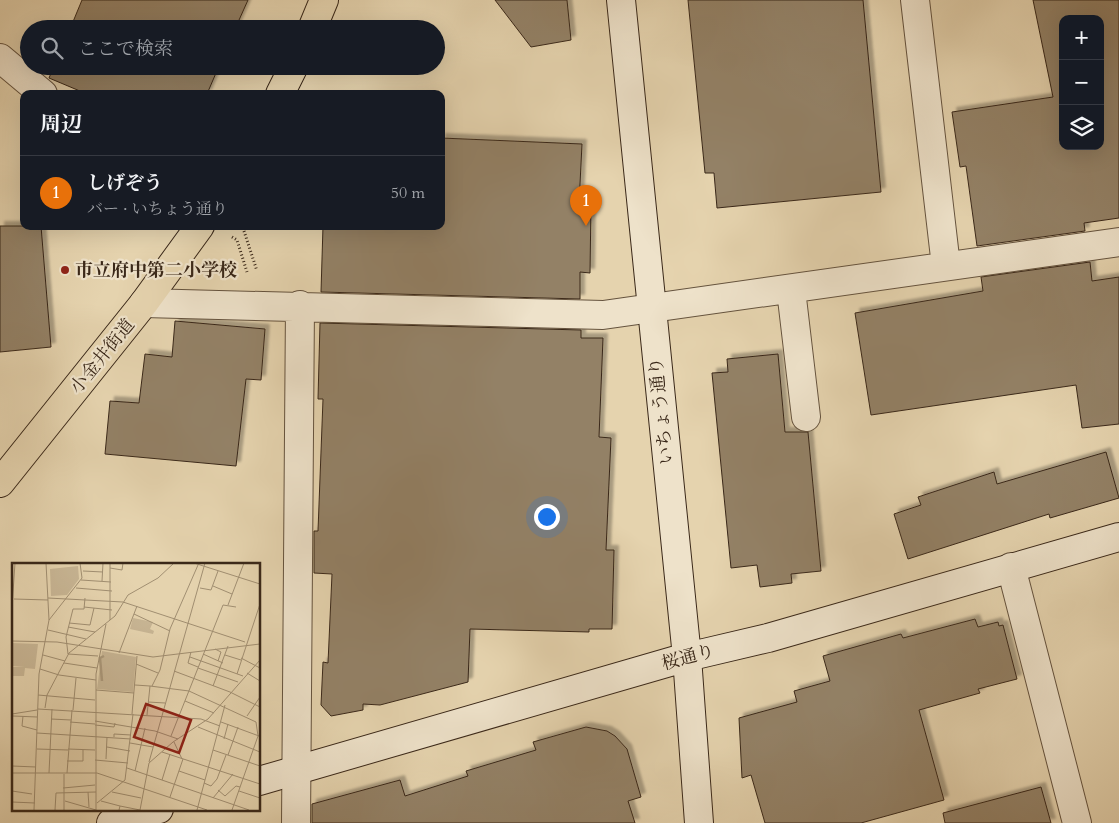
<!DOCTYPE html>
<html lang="ja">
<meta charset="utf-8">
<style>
:root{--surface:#171b24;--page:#242831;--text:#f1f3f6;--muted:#9ea1a6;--line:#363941;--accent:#7c3aed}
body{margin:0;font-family:Cardo,"Noto Serif JP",serif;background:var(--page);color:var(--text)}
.controls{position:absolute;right:15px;top:15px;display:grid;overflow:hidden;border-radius:10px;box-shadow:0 5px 20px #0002}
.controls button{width:45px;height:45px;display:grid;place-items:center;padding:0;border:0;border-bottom:1px solid var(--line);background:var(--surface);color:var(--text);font:25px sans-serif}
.you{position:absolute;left:546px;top:516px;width:18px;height:18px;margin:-12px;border:4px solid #fff;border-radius:50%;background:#1a73e8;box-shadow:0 0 0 8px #1a73e833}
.badge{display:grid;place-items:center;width:32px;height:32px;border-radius:50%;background:var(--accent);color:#fff;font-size:16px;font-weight:700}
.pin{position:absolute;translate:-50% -41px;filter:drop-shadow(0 1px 2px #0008)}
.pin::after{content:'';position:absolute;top:26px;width:18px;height:15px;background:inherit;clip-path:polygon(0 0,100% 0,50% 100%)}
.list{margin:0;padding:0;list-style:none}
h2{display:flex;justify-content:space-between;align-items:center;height:65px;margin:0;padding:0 20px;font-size:21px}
h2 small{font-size:16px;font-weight:400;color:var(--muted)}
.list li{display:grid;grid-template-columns:32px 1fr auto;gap:15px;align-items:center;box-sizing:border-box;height:75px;padding:0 20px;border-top:1px solid var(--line)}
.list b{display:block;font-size:19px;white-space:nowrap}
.list p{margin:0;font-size:16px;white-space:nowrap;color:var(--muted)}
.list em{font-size:16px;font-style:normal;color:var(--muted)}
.icon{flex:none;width:28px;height:28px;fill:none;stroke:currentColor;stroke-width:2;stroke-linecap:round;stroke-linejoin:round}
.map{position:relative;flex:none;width:1119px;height:823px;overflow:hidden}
.search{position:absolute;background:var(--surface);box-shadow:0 5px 20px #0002;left:20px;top:20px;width:425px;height:55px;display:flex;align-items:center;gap:12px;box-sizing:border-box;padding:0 18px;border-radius:28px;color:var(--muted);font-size:19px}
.panel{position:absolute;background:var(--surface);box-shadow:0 5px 20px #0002;left:20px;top:90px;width:425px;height:140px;border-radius:10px}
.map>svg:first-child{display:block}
</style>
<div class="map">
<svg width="1119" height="823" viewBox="0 0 1119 823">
<defs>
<filter id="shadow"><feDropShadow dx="4.5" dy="-4.5" stdDeviation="1" flood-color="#0004"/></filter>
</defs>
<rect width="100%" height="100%" fill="#e5d3ae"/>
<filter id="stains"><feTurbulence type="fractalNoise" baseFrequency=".004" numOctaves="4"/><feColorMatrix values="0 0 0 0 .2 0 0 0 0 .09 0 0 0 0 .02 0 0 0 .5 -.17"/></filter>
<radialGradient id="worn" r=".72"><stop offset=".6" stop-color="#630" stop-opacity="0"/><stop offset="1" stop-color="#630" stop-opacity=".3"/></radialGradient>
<!-- building -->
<path fill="#938166" stroke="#3a2819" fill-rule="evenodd" filter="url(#shadow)" d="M 82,0 L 248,0 L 235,29 L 70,29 Z
M 495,0 L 567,0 L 571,40 L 531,47 Z
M 688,0 L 863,0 L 881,192 L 717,208 L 714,173 L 705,173 Z
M 1033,0 L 1119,0 L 1119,218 L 1084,223 L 1085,231 L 977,246 L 966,166 L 960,167 L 952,112 L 1053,97 ZM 1063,19 L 1100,19 L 1100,146 L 1063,146 Z
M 54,66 L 219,66 L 207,94 L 87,94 L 49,78 Z
M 441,138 L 582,144 L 579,204 L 591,204 L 590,273 L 580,272 L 580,299 L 321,292 L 323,226 L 441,226 Z
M 0,226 L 41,226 L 51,347 L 0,352 Z
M 1090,262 L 1092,281 L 1119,277 L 1119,424 L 1082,428 L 1076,385 L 871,415 L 855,313 L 983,291 L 981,277 Z
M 175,321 L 265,329 L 261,380 L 246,379 L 236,466 L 105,454 L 110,401 L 139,403 L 145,354 L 172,357 Z
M 320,323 L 581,330 L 581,338 L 603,338 L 599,437 L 611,438 L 606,550 L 614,550 L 612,629 L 589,629 L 589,632 L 470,629 L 468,682 L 380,705 L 363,704 L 363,710 L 331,716 L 321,705 L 323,662 L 328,663 L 332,574 L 314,573 L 314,531 L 318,531 L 323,399 L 318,399 Z
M 778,354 L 785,432 L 808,432 L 821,571 L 791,574 L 792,583 L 760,587 L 757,565 L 731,568 L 712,373 L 728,372 L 727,359 Z
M 1106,452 L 1119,498 L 1050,518 L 1049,514 L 908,559 L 894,514 L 921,505 L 918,497 L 994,472 L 997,484 Z
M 975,619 L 978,627 L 998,622 L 999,626 L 1003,625 L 1017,679 L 978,689 L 980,693 L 919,710 L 944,800 L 861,823 L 765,823 L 751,775 L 742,778 L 739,718 L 797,702 L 794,691 L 830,681 L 823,656 L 901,634 L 903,638 Z
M 586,727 L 607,731 L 615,736 L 627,749 L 641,797 L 628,801 L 635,823 L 312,823 L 312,804 L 400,780 L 405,796 L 468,776 L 466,771 L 536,750 L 533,742 Z
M 1041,787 L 1051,823 L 945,823 L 943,813 Z"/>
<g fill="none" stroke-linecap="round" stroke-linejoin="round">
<defs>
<path id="street" d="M 915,0 L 946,266
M 0,58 L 43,94
M 791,290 L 806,417
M 144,303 L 603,315 L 1119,242
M 1011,567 L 1077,823
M 296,823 L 300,305"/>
<path id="secondary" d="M 621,0 L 687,657 L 699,823
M 259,781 L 687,657 L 768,638 L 1119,537
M 111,823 L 159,809"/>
<path id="primary" d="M 312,29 L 324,0
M 280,94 L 294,66
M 0,483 L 144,303 L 200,226"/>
</defs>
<!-- street casing -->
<use href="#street" stroke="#65533e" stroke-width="30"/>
<!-- secondary casing -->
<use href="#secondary" stroke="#3a2819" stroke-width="30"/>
<!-- primary casing -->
<use href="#primary" stroke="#3a2819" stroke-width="30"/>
<!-- path -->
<path stroke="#3a2819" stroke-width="3" stroke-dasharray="1 2.5" stroke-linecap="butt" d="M 244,231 L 257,271
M 232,237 L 237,240 L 247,272"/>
<!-- street -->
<use href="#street" stroke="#eee2ca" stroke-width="28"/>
<!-- secondary -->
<use href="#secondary" stroke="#eee2ca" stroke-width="28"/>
<!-- primary -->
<use href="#primary" stroke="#e5d3ae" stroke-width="28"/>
</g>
<!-- markers -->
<circle fill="#8f2418" stroke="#eee2ca" stroke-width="2" cx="65" cy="270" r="5"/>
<g text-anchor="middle" stroke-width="4.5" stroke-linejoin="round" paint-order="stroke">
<!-- poi labels -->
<g font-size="18" font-weight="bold" fill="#3a2819" stroke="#eee2ca" text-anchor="start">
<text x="75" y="276">市立府中第二小学校</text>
</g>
<!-- street labels -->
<g font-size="18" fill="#3a2819" stroke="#eee2ca">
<text transform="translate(102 356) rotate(-51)" y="6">小金井街道</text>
<text transform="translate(661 411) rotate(-96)" y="6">いちょう通り</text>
<text transform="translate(688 657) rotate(-15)" y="6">桜通り</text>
</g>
</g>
<!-- overview -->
<g transform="translate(12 563)">
<rect width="248" height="248" fill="#e5d3ae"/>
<path d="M 66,3 L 67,16 L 55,32 L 39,33 L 38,6 ZM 121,55 L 141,59 L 138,66 L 142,68 L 141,71 L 118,66 ZM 0,80 L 26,81 L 23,106 L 13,105 L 12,113 L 0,113 L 0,104 L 13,104 L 0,103 ZM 90,88 L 124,94 L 121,129 L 85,126 Z" fill="#c8b695"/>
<path fill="none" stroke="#ab997b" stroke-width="2.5" d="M 90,118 L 88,95 L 92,93"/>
<path fill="none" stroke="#a18f72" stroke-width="1" d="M 182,0 L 248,21M 98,5 L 110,7 L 111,0M 71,8 L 91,9M 69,17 L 99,19M 90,18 L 91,0M 201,23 L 220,31M 64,25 L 100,28M 188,25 L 199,27 L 206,8M 36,35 L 111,39 L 233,79M 2,36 L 36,37M 216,42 L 232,0M 0,44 L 3,0M 72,44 L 100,47M 122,51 L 158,68M 37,57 L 70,15 L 68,0M 98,57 L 98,0M 57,60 L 78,62 L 82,45M 56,64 L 83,69M 36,67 L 74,76M 0,78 L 45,79 L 141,94 L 248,81M 203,86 L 209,89 L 206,98M 179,89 L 176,100 L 186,104M 107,90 L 125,43M 56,91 L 54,74 L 61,46 L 72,46 L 73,35M 56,91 L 86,93M 191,91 L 211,100M 31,92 L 53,98M 213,92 L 229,97M 178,94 L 231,113M 229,95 L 248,105M 52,100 L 85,105M 124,101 L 146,110M 186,105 L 226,119M 28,106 L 47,112 L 84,117M 162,108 L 218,129 L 248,144M 235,110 L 248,118M 225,111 L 248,41M 123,122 L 138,123 L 135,152M 138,123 L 177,128 L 244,159 L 246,173 L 220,247M 140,123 L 148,107 L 158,66 L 186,2M 201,123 L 216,83M 84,127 L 122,130M 26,132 L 83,137M 173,138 L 202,150M 0,139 L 0,159M 136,139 L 153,140M 33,145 L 35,132 L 57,90 L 103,53 L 116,32 L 146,15 L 162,0M 26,146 L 189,156 L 208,163M 61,147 L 64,115M 0,151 L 25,147M 120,151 L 125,93M 1,153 L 25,154M 11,153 L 10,163 L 25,167M 235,153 L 248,134M 39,156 L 59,157M 83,158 L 143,168 L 166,176M 58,159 L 83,161M 209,159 L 247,173M 83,162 L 102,164 L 103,160M 186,164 L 248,189M 25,170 L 119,176M 159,173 L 211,42 L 224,44M 102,174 L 102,171 L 119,172M 212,176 L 216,161M 162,179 L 170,196M 118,180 L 141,184M 95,184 L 118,188M 25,186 L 56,187M 56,186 L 83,187M 201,187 L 248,203M 150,189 L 248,221M 216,192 L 226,164M 94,196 L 95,174M 83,197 L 116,200M 55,198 L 71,198 L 71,187M 137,199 L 193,0M 0,203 L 24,204M 115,205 L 237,247M 123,208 L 133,165M 167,208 L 193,217M 0,210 L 85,210 L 195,247M 37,210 L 40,146M 55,210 L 60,147M 52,211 L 52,247M 150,217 L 158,191M 192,220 L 199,223 L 205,216 L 214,192M 51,225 L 83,222M 206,227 L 213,233 L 224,223 L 228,224M 0,228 L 20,231M 227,228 L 248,235M 76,229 L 77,244M 100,229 L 129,235M 158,234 L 171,196M 201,235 L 221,211M 53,238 L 84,247M 89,238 L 108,243 L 107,247M 0,239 L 23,240M 85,240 L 113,217 L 121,151M 108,243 L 128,247M 22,247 L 27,111 L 37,57 L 34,0M 43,247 L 44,230 L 84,229M 84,247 L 84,111 L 94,61M 128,247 L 137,200 L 161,179 L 196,156 L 248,97M 185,247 L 213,142"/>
<path fill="#8f2418" fill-opacity="0.15" stroke="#8f2418" stroke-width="2.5" d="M 134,141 L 179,157 L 167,190 L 122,174 Z"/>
<rect width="248" height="248" fill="none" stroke="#3a2819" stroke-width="2.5"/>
</g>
<rect width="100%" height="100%" filter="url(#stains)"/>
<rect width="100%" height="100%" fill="url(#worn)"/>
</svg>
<div class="controls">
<button>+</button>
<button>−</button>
<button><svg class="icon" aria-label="layers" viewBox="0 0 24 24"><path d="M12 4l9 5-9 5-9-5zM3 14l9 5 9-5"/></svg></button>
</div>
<div class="you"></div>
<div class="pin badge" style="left:586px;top:226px;background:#e8710a">1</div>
<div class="search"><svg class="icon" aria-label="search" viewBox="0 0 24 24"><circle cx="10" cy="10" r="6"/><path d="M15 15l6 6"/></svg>ここで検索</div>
<section class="panel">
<h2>周辺<small></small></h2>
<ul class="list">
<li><span class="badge" style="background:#e8710a">1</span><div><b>しげぞう</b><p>バー · いちょう通り</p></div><em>50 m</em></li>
</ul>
</section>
</div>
